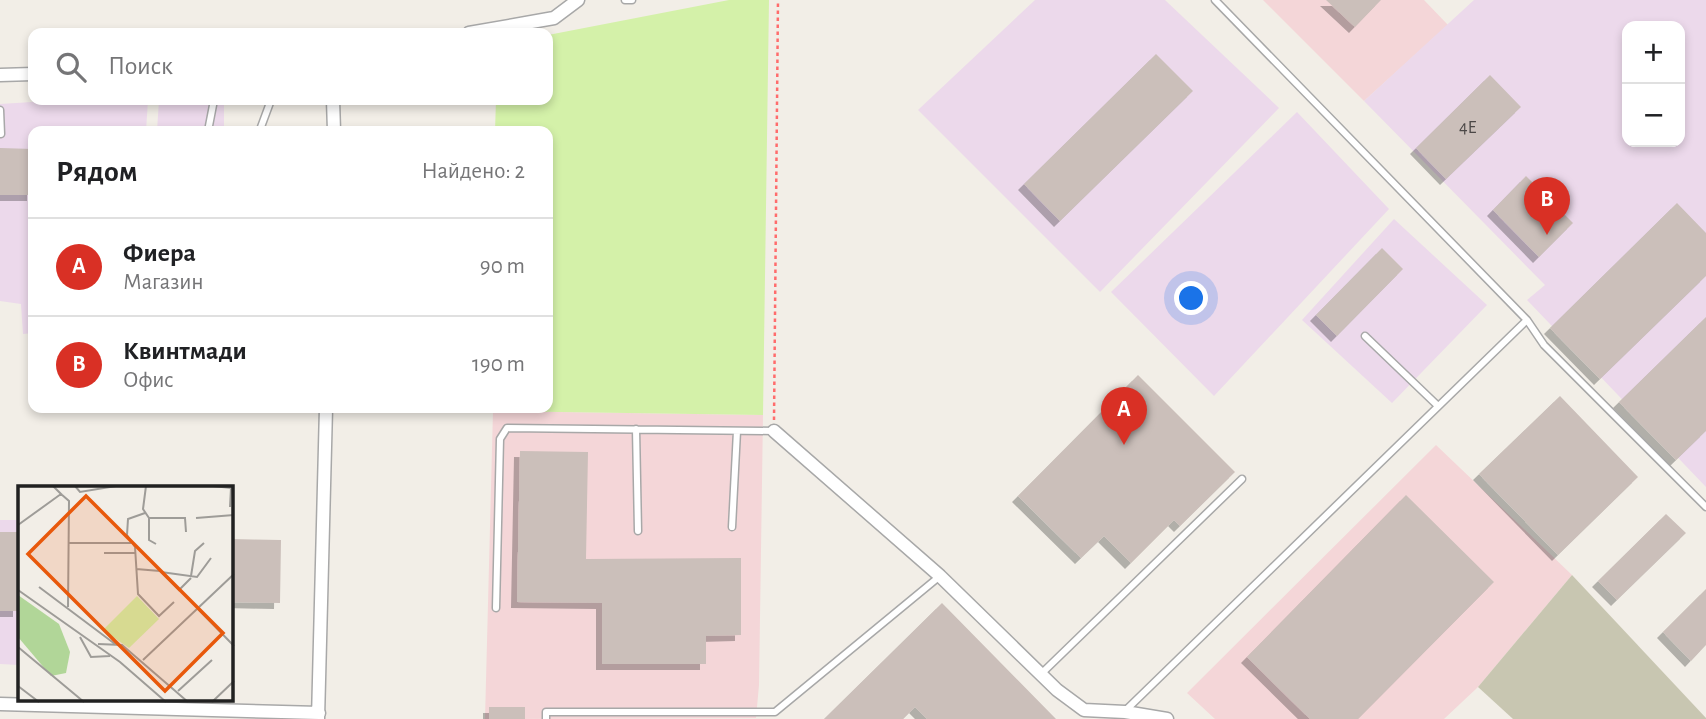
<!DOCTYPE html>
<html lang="ru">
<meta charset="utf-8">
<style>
:root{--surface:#fff;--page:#f6f6f6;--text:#202124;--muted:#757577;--line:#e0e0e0;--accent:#d93025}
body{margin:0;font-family:"Alegreya Sans",sans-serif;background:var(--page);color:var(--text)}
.controls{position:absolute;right:21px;top:21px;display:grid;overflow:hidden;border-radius:14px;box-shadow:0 4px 10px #0003}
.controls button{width:63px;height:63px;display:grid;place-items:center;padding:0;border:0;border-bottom:2px solid var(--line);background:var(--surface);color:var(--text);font:35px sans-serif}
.you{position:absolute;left:1192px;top:299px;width:24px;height:24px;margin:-18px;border:5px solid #fff;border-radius:50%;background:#1a73e8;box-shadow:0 0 0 10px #1a73e833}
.badge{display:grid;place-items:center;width:46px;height:46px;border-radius:50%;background:var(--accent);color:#fff;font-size:23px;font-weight:700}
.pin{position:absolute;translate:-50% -58px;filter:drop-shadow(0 2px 4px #0008)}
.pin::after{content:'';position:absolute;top:37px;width:24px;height:21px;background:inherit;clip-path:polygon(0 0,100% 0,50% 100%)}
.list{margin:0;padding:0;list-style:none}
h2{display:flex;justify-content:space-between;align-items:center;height:91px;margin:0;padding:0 28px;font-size:30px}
h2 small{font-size:23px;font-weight:400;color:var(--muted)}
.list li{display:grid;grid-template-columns:46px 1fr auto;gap:21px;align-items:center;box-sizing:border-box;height:98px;padding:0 28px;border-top:2px solid var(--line)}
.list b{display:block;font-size:26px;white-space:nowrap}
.list p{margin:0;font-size:23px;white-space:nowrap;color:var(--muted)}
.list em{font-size:23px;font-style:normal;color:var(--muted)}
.icon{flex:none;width:38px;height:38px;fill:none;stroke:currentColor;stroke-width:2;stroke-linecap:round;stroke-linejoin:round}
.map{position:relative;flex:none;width:1706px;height:719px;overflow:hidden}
.search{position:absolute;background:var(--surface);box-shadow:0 4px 10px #0003;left:28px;top:28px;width:525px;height:77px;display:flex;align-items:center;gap:18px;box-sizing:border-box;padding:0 24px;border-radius:14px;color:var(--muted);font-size:26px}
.panel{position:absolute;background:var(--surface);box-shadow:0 4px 10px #0003;left:28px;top:126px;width:525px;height:287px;border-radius:14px}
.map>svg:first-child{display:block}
</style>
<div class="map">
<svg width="1706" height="719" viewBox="0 0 1706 719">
<defs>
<filter id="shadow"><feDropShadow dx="-6" dy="6" stdDeviation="0" flood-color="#0004"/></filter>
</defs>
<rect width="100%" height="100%" fill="#f2eee7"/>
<!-- commercial -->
<path fill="#f4d6d8" d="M 1263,0 L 1424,0 L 1448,25 L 1364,101 Z
M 493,411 L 763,415 L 759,685 L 756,718 L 485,719 Z
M 1436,445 L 1572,575 L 1478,687 L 1444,719 L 1215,719 L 1187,693 Z"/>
<!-- industrial -->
<path fill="#ecd9eb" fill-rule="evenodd" d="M 1035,0 L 1165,0 L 1279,108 L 1100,292 L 918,110 Z
M 1474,0 L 1706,0 L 1706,487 L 1527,300 L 1545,285 L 1364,101 ZM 1627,26 L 1680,26 L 1680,142 L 1627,142 Z
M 64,100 L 148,100 L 146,131 L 33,131 L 33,333 L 23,334 L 21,304 L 0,301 L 0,104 Z
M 159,100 L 224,100 L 224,131 L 157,131 Z
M 1297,112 L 1389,209 L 1214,396 L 1111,292 Z
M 1394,219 L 1487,305 L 1392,403 L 1302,320 Z
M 0,520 L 19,520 L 19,665 L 0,664 Z"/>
<!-- construction -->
<path fill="#c8c6b1" d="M 1572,575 L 1706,718 L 1706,719 L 1513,719 L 1478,687 Z"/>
<!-- grass -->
<path fill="#d4f1a9" d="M 729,0 L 769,0 L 763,415 L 493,411 L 493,408 L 548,408 L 548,131 L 495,131 L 496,100 L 548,100 L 548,35 Z"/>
<!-- building -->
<path fill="#cbbfba" filter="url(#shadow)" d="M 1326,0 L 1381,0 L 1355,27 Z
M 1156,54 L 1193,91 L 1060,221 L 1024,184 Z
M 1490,75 L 1521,107 L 1446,179 L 1416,148 Z
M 0,148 L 33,149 L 33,195 L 0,195 Z
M 1526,176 L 1573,223 L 1539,257 L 1493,210 Z
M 1677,203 L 1706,233 L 1706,276 L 1600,379 L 1550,328 Z
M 1382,248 L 1403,269 L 1337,336 L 1316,315 Z
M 1706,317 L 1706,431 L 1676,460 L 1619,402 Z
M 1138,375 L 1235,472 L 1180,526 L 1174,520 L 1131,563 L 1104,536 L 1081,558 L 1018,496 Z
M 1560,396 L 1638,477 L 1558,555 L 1479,474 Z
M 520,451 L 588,452 L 586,559 L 741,558 L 741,635 L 706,636 L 706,664 L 602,664 L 602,603 L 517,602 Z
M 1406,495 L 1494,582 L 1358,719 L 1310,719 L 1247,657 Z
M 1666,514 L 1686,533 L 1617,600 L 1598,581 Z
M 0,532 L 19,532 L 19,611 L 0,611 Z
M 231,539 L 281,540 L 280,603 L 231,602 Z
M 1706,589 L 1706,645 L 1691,661 L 1663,632 Z
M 942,603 L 1056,719 L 927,719 L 915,707 L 903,719 L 824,719 Z
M 489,707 L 525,707 L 525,719 L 489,719 Z"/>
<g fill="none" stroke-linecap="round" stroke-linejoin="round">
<defs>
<path id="service" d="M 625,0 L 632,0
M 1215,0 L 1527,320 L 1544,345 L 1706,507
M 0,110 L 1,134
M 261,127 L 271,100
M 208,131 L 214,100
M 1365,336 L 1438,406
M 636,429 L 638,531
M 732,527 L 737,431
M 496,608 L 500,439 L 507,428 L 774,431
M 1041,674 L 1242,479
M 1126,710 L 1527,320
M 546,719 L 546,712 L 775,712 L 940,576"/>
<path id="minor" d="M 469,33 L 554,18 L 578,0
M 0,75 L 33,74
M 333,100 L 334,131
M 774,431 L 940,576 L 1057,690 L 1084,710 L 1125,712 L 1167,719
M 0,704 L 319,713
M 318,719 L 326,408"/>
</defs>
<!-- service casing -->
<use href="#service" stroke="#a8a8a8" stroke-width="9"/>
<!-- minor casing -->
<use href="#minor" stroke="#a8a8a8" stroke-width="15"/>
<!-- path -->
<path stroke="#ff6c6c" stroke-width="2.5" stroke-dasharray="3.5 3.5" stroke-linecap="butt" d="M 774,420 L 778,0"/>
<!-- service -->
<use href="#service" stroke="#fff" stroke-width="6"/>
<!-- minor -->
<use href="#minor" stroke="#fff" stroke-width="12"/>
</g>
<g text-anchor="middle" stroke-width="6" stroke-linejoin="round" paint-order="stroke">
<!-- number labels -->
<g font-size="18" fill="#4c4847">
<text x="1468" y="133">4Е</text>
</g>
</g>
<!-- overview -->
<g transform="translate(18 486)">
<rect width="215" height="215" fill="#f2eee7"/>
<path d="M 119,110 L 141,133 L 111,162 L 85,144 Z" fill="#d4f1a9"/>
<path d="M 0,109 L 41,138 L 52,166 L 48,187 L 33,190 L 0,151 Z" fill="#b1d698"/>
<path fill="none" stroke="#9e9c98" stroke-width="2" d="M 57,0 L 62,6 L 98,0M 128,0 L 125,23 L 131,32 L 131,54 L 138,58M 195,0 L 213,2 L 212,21M 43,8 L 51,15 L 50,121M 127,27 L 110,33 L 109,49 L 117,61 L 120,108 L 141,130 L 156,116M 131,32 L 167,32 L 168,46M 178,32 L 216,29M 0,39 L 43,8 L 35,0M 50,57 L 113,57M 86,67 L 118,67M 118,83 L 142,85 L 161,104 L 173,92M 143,86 L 179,91 L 193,72M 173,90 L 177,65 L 186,57M 21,101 L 97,158M 0,104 L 102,176 L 148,216M 179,122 L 216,160M 62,151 L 73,171 L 92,170M 80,158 L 104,159 L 170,216M 0,161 L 66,216M 125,174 L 216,88M 0,200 L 21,216M 160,205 L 194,174M 194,216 L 216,195"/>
<path fill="#e8590c" fill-opacity="0.15" stroke="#e8590c" stroke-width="3.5" d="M 68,10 L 205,147 L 147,205 L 10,68 Z"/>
<rect width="215" height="215" fill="none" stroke="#212121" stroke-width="3.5"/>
</g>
</svg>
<div class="controls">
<button>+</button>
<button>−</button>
</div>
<div class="you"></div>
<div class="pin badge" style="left:1124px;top:445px">A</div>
<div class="pin badge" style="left:1547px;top:235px">B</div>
<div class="search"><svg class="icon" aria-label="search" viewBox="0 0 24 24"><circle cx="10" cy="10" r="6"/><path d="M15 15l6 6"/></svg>Поиск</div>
<section class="panel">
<h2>Рядом<small>Найдено: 2</small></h2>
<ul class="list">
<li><span class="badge">A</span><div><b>Фиера</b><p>Магазин</p></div><em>90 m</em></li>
<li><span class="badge">B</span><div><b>Квинтмади</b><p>Офис</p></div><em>190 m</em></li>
</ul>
</section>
</div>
